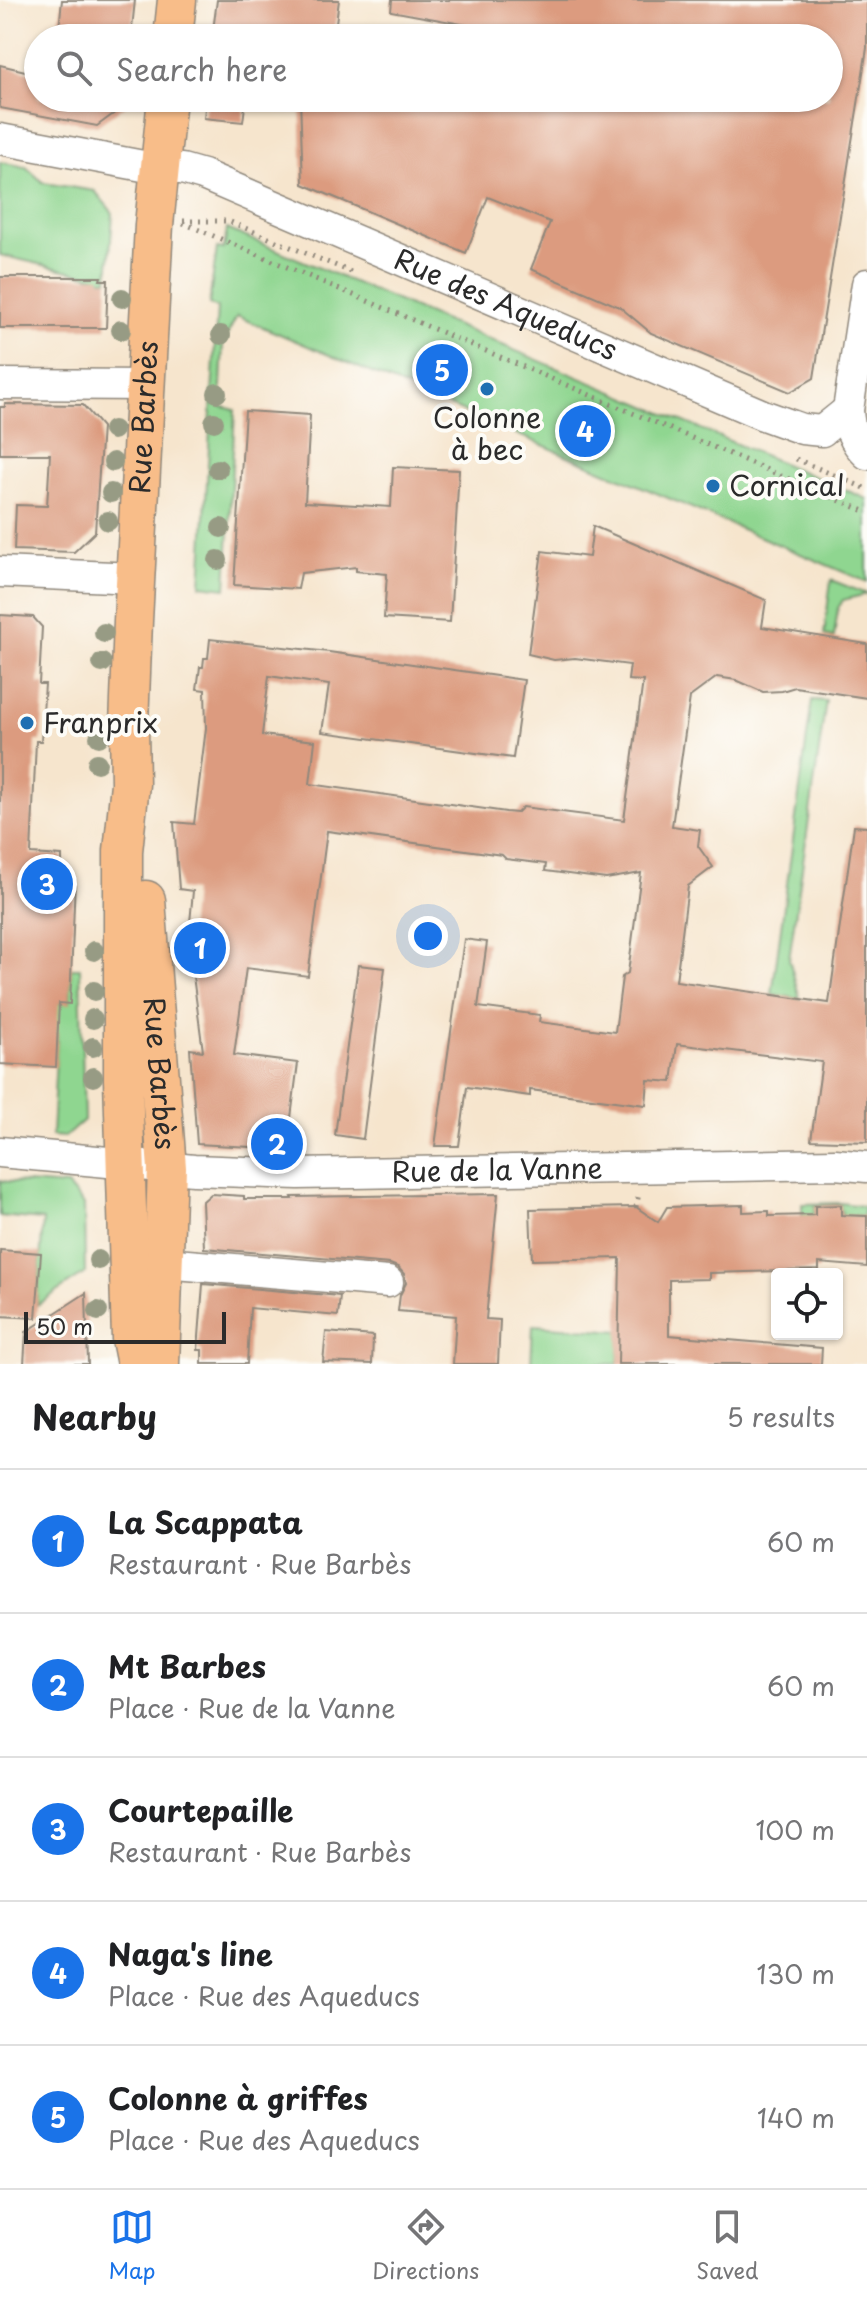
<!DOCTYPE html>
<meta charset="utf-8">
<style>
:root{--surface:#fff;--page:#f6f6f6;--text:#202124;--muted:#757577;--line:#e0e0e0;--accent:#1a73e8}
body{margin:0;font-family:"Playpen Sans",sans-serif;background:var(--page);color:var(--text)}
.controls{position:absolute;right:24px;bottom:24px;display:grid;overflow:hidden;border-radius:8px;box-shadow:0 2px 6px #0004}
.controls button{width:72px;height:72px;display:grid;place-items:center;padding:0;border:0;border-bottom:2px solid var(--line);background:var(--surface);color:var(--text);font:40px sans-serif}
.scale{position:absolute;left:24px;bottom:20px;width:202px;box-sizing:border-box;padding-left:8px;border:4px solid #2b2b2b;border-top:0;font-size:22px;line-height:28px;white-space:nowrap;color:#2b2b2b;-webkit-text-stroke:6px #fdfcf7;paint-order:stroke}
.you{position:absolute;left:428px;top:936px;width:28px;height:28px;margin:-20px;border:6px solid #fff;border-radius:50%;background:#1a73e8;box-shadow:0 0 0 12px #1a73e833}
.badge{display:grid;place-items:center;width:52px;height:52px;border-radius:50%;background:var(--accent);color:#fff;font-size:26px;font-weight:700}
.pin{position:absolute;translate:-50% -50%;border:4px solid #fff;box-shadow:0 2px 8px #0006}
.list{margin:0;padding:0;list-style:none}
h2{display:flex;justify-content:space-between;align-items:center;height:104px;margin:0;padding:0 32px;font-size:34px}
h2 small{font-size:26px;font-weight:400;color:var(--muted)}
.list li{display:grid;grid-template-columns:52px 1fr auto;gap:24px;align-items:center;box-sizing:border-box;height:144px;padding:0 32px;border-top:2px solid var(--line)}
.list b{display:block;font-size:30px;white-space:nowrap}
.list p{margin:0;font-size:26px;white-space:nowrap;color:var(--muted)}
.list em{font-size:26px;font-style:normal;color:var(--muted)}
.icon{flex:none;width:44px;height:44px;fill:none;stroke:currentColor;stroke-width:2;stroke-linecap:round;stroke-linejoin:round}
.map{position:relative;flex:none;width:867px;height:1364px;overflow:hidden}
.search{position:absolute;background:var(--surface);box-shadow:0 2px 6px #0004;left:24px;right:24px;top:24px;height:88px;display:flex;align-items:center;gap:20px;box-sizing:border-box;padding:0 28px;border-radius:44px;color:var(--muted);font-size:30px}
.sheet{height:824px;background:var(--surface)}
nav{display:flex;justify-content:space-around;align-items:center;box-sizing:border-box;height:112px;border-top:2px solid var(--line);background:var(--surface);font-size:22px;color:var(--muted)}
nav a{display:grid;justify-items:center;gap:4px}
nav .on{color:var(--accent)}
.map>svg:first-child{display:block}
</style>
<div class="map">
<svg width="867" height="1364" viewBox="0 0 867 1364">
<rect width="100%" height="100%" fill="#fdfcf7"/>
<filter id="ink" filterUnits="userSpaceOnUse"><feTurbulence type="fractalNoise" baseFrequency=".0125" numOctaves="2"/><feDisplacementMap in="SourceGraphic" scale="16" xChannelSelector="R" yChannelSelector="G"/><feConvolveMatrix kernelMatrix="1 2 1 2 8 2 1 2 1" color-interpolation-filters="sRGB"/></filter>
<filter id="wash" filterUnits="userSpaceOnUse"><feTurbulence type="fractalNoise" baseFrequency=".006" numOctaves="4" result="noise"/><feDisplacementMap in="SourceGraphic" scale="32" xChannelSelector="R" yChannelSelector="G"/><feGaussianBlur stdDeviation="1.8" result="paint"/><feColorMatrix in="noise" values="0 0 0 0 0 0 0 0 0 0 0 0 0 0 0 0 0 1.4 0 .05"/><feComposite in="paint" operator="in"/></filter>
<g filter="url(#wash)">
<rect width="100%" height="100%" fill="#f6e5cd"/>
<!-- green -->
<path fill="#8fd690" stroke="#5d805e" stroke-width="2" d="M 0,162 L 26,167 L 44,183 L 95,191 L 113,213 L 108,280 L 0,255 Z
M 227,229 L 867,499 L 867,582 L 237,316 L 223,343 L 220,406 L 235,410 L 226,588 L 201,585 L 217,308 L 209,304 L 217,248 L 224,249 Z
M 831,580 L 867,594 L 843,600 L 838,608 L 834,637 L 824,635 Z
M 812,700 L 826,701 L 789,959 L 800,999 L 772,994 Z
M 71,968 L 80,968 L 84,1120 L 65,1137 L 52,1136 L 57,1036 L 56,1003 L 70,1003 Z
M 0,1181 L 67,1186 L 84,1205 L 85,1273 L 37,1305 L 43,1220 L 0,1216 Z
M 841,1203 L 863,1206 L 863,1216 L 842,1215 L 840,1205 L 815,1206 L 815,1214 L 802,1215 L 802,1204 Z
M 533,1325 L 620,1331 L 618,1364 L 531,1364 Z"/>
<g id="blocks">
<!-- building -->
<path fill="#dc9b7f" d="M 62,0 L 135,0 L 131,38 L 58,38 Z
M 217,0 L 339,0 L 334,38 L 212,38 Z
M 392,0 L 867,0 L 867,48 L 814,378 L 790,392 L 651,333 L 620,307 L 531,269 L 550,222 L 488,197 L 466,253 L 303,184 L 300,98 L 479,98 L 528,105 L 529,98 L 829,98 L 829,38 L 538,38 L 391,11 Z
M 0,65 L 38,74 L 38,98 L 135,98 L 97,126 L 0,108 Z
M 206,98 L 246,98 L 243,122 L 204,118 Z
M 0,277 L 101,277 L 100,280 L 108,280 L 106,328 L 0,328 Z
M 5,404 L 83,405 L 102,427 L 95,532 L 74,552 L 14,550 L 16,505 L 47,506 L 50,454 L 0,454 L 0,407 L 5,407 Z
M 245,411 L 310,415 L 305,502 L 391,507 L 393,467 L 459,470 L 450,622 L 384,618 L 387,574 L 356,571 L 356,567 L 301,573 L 298,589 L 234,585 Z
M 593,526 L 766,600 L 762,627 L 867,644 L 867,698 L 795,687 L 782,691 L 763,692 L 736,680 L 717,677 L 690,697 L 672,826 L 700,830 L 698,846 L 713,867 L 688,886 L 676,981 L 829,1003 L 854,826 L 867,827 L 867,1142 L 811,1140 L 822,1062 L 677,1044 L 672,1082 L 648,1080 L 646,1105 L 530,1090 L 530,1096 L 467,1087 L 459,1146 L 435,1146 L 464,939 L 487,942 L 478,1007 L 540,1015 L 539,1022 L 615,1032 L 622,977 L 628,973 L 641,873 L 606,879 L 545,871 L 546,864 L 506,859 L 502,855 L 327,831 L 308,976 L 246,968 L 234,1055 L 298,1063 L 287,1149 L 197,1144 L 190,1049 L 203,1051 L 191,961 L 184,960 L 182,932 L 189,933 L 193,891 L 179,889 L 174,822 L 194,824 L 206,728 L 205,690 L 197,689 L 200,667 L 203,667 L 204,658 L 208,658 L 210,639 L 329,652 L 524,680 L 513,758 L 322,732 L 329,685 L 269,676 L 262,735 L 315,741 L 310,784 L 506,812 L 517,813 L 523,807 L 624,820 L 643,681 L 628,680 L 630,665 L 575,658 L 554,660 L 528,654 L 542,551 L 589,557 Z
M 0,615 L 33,617 L 42,627 L 39,684 L 45,684 L 41,741 L 36,741 L 31,854 L 62,856 L 62,868 L 75,880 L 70,1004 L 59,1003 L 56,1067 L 0,1064 Z
M 358,965 L 385,968 L 363,1139 L 335,1135 Z
M 211,1194 L 244,1196 L 244,1199 L 293,1199 L 292,1197 L 498,1194 L 486,1319 L 500,1320 L 498,1364 L 453,1364 L 456,1316 L 398,1311 L 400,1295 L 406,1283 L 404,1274 L 398,1267 L 390,1264 L 204,1248 L 202,1202 Z
M 743,1205 L 743,1212 L 769,1211 L 769,1216 L 815,1215 L 815,1206 L 841,1205 L 841,1215 L 867,1216 L 867,1267 L 819,1263 L 819,1270 L 709,1273 L 709,1279 L 669,1280 L 669,1335 L 822,1348 L 821,1364 L 618,1364 L 620,1258 L 532,1260 L 530,1209 L 636,1207 L 658,1222 L 667,1207 Z
M 0,1250 L 41,1253 L 36,1318 L 0,1316 Z
M 203,1284 L 340,1296 L 338,1316 L 250,1308 L 247,1364 L 202,1364 L 202,1350 L 198,1350 Z
M 86,1293 L 88,1364 L 24,1364 L 26,1332 Z
M 326,1332 L 373,1336 L 372,1364 L 323,1362 Z"/>
</g>
</g>
<g filter="url(#ink)">
<use href="#blocks" fill-opacity="0" stroke="#90887c" stroke-width="2"/>
<g fill="none" stroke-linecap="round" stroke-linejoin="round">
<defs>
<g id="minor">
<path id="s1" d="M 0,139 L 159,169 L 182,169 L 203,175 L 763,415 L 802,429 L 822,431 L 848,410"/>
<path d="M 867,284 L 848,410 C 849,428 853,441 867,454"/>
<path d="M 0,384 L 146,385"/>
<path d="M 0,572 L 135,578"/>
<path id="s2" d="M 0,1152 L 194,1170 L 298,1174 L 835,1164 L 867,1167"/>
<path d="M 164,1263 L 388,1282"/>
</g>
<g id="major">
<path d="M 173,38 L 177,0"/>
<path id="s3" d="M 146,900 L 167,1168 L 160,1364"/>
<path id="s4" d="M 136,1364 L 131,1339 L 123,1079 L 123,851 L 130,784 L 129,725 L 133,621 L 154,225 L 167,98"/>
</g>
</defs>
<!-- minor casing -->
<use href="#minor" stroke="#90887c" stroke-width="33"/>
<!-- major casing -->
<use href="#major" stroke="#90887c" stroke-width="41"/>
<!-- path -->
<path stroke="#90887c" stroke-width="5" stroke-dasharray="2 6" stroke-linecap="butt" d="M 183,221 L 228,221 L 351,272
M 183,223 L 867,512
M 796,459 L 867,489
M 636,1207 L 639,1194"/>
<!-- minor -->
<use href="#minor" stroke="#fff" stroke-width="30"/>
<!-- major -->
<use href="#major" stroke="#f8bd89" stroke-width="38"/>
</g>
<!-- trees -->
<g fill="#979b84">
<circle cx="122" cy="298" r="10"/>
<circle cx="121" cy="330" r="10"/>
<circle cx="221" cy="335" r="10"/>
<circle cx="217" cy="393" r="10"/>
<circle cx="214" cy="422" r="10"/>
<circle cx="113" cy="430" r="10"/>
<circle cx="113" cy="462" r="10"/>
<circle cx="218" cy="469" r="10"/>
<circle cx="111" cy="493" r="10"/>
<circle cx="108" cy="521" r="10"/>
<circle cx="221" cy="528" r="10"/>
<circle cx="218" cy="560" r="10"/>
<circle cx="104" cy="633" r="10"/>
<circle cx="102" cy="663" r="10"/>
<circle cx="99" cy="737" r="10"/>
<circle cx="97" cy="763" r="10"/>
<circle cx="94" cy="951" r="10"/>
<circle cx="94" cy="991" r="10"/>
<circle cx="93" cy="1019" r="10"/>
<circle cx="93" cy="1047" r="10"/>
<circle cx="93" cy="1077" r="10"/>
<circle cx="98" cy="1260" r="10"/>
<circle cx="98" cy="1311" r="10"/>
</g>
</g>
<!-- markers -->
<g fill="#1f6fb2" stroke="#fdfcf7" stroke-width="3">
<circle cx="487" cy="389" r="8"/>
<circle cx="713" cy="486" r="8"/>
<circle cx="27" cy="723" r="8"/>
</g>
<g text-anchor="middle" stroke-width="8" stroke-linejoin="round" paint-order="stroke">
<!-- street labels -->
<g font-size="28" fill="#2b2b2b" stroke="#fdfcf7">
<text dy="10" stroke="none"><textPath href="#s1" startOffset="536">Rue des Aqueducs</textPath></text>
<text dy="10" stroke="none"><textPath href="#s4" startOffset="948">Rue Barbès</textPath></text>
<text dy="10" stroke="none"><textPath href="#s3" startOffset="174">Rue Barbès</textPath></text>
<text dy="10" stroke="none"><textPath href="#s2" startOffset="498">Rue de la Vanne</textPath></text>
</g>
<!-- poi labels -->
<g font-size="28" fill="#2b2b2b" stroke="#fdfcf7" text-anchor="start">
<text x="487" y="428" text-anchor="middle">Colonne<tspan x="487" dy="32">à bec</tspan></text>
<text x="729" y="496">Cornical</text>
<text x="43" y="733">Franprix</text>
</g>
</g>
</svg>
<div class="controls">
<button><svg class="icon" aria-label="locate" viewBox="0 0 24 24"><circle cx="12" cy="12" r="6"/><path d="M12 2v4M12 18v4M2 12h4M18 12h4"/></svg></button>
</div>
<div class="scale">50 m</div>
<div class="you"></div>
<div class="pin badge" style="left:200px;top:948px">1</div>
<div class="pin badge" style="left:277px;top:1144px">2</div>
<div class="pin badge" style="left:47px;top:884px">3</div>
<div class="pin badge" style="left:585px;top:431px">4</div>
<div class="pin badge" style="left:442px;top:370px">5</div>
<div class="search"><svg class="icon" aria-label="search" viewBox="0 0 24 24"><circle cx="10" cy="10" r="6"/><path d="M15 15l6 6"/></svg>Search here</div>
</div>
<section class="sheet">
<h2>Nearby<small>5 results</small></h2>
<ul class="list">
<li><span class="badge">1</span><div><b>La Scappata</b><p>Restaurant · Rue Barbès</p></div><em>60 m</em></li>
<li><span class="badge">2</span><div><b>Mt Barbes</b><p>Place · Rue de la Vanne</p></div><em>60 m</em></li>
<li><span class="badge">3</span><div><b>Courtepaille</b><p>Restaurant · Rue Barbès</p></div><em>100 m</em></li>
<li><span class="badge">4</span><div><b>Naga's line</b><p>Place · Rue des Aqueducs</p></div><em>130 m</em></li>
<li><span class="badge">5</span><div><b>Colonne à griffes</b><p>Place · Rue des Aqueducs</p></div><em>140 m</em></li>
</ul>
</section>
<nav>
<a class="on"><svg class="icon" aria-label="map" viewBox="0 0 24 24"><path d="M3 6l6-2 6 2 6-2v14l-6 2-6-2-6 2zM9 4v14M15 6v14"/></svg>Map</a>
<a><svg class="icon" aria-label="directions" viewBox="0 0 24 24"><path d="M12 3l9 9-9 9-9-9zM9 14v-3h6M13 9l2 2-2 2"/></svg>Directions</a>
<a><svg class="icon" aria-label="saved" viewBox="0 0 24 24"><path d="M7 4h10v16l-5-4-5 4z"/></svg>Saved</a>
</nav>
